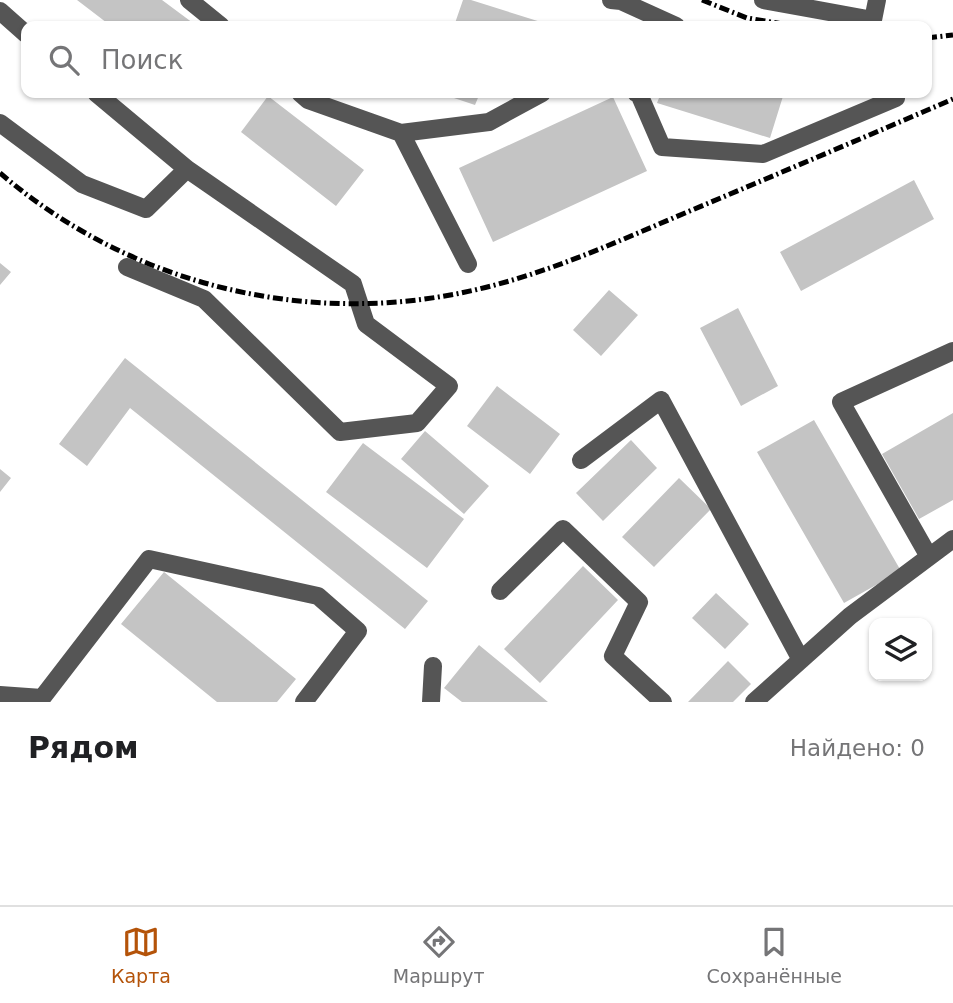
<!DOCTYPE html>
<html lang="ru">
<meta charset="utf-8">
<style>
:root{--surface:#fff;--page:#f2f2f2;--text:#202124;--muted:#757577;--line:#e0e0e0;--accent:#b45309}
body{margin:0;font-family:"DejaVu Sans",sans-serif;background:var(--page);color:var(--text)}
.controls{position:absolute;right:21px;bottom:21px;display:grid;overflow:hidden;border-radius:14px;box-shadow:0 2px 5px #0004}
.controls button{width:63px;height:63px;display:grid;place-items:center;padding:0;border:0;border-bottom:2px solid var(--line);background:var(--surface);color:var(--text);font:35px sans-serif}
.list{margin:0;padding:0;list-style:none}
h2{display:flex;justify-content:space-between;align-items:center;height:91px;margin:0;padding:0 28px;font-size:30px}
h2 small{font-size:23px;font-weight:400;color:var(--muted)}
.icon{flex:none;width:38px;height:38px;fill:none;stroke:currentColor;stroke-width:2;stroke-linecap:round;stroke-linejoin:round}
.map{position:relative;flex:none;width:953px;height:702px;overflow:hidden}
.search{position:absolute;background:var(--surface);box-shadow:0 2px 5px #0004;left:21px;right:21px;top:21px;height:77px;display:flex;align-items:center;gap:18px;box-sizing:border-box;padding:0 24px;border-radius:14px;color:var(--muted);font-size:26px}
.sheet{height:203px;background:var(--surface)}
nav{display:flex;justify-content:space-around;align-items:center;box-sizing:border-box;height:98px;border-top:2px solid var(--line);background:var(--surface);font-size:19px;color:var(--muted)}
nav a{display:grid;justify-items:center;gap:4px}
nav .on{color:var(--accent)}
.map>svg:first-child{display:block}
</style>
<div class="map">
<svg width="953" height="702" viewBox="0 0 953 702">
<rect width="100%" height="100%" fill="#fff"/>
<!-- building -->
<path fill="#c4c4c4" d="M 77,0 L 162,0 L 197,26 L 111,26 Z
M 463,0 L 471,0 L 544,23 L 543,26 L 454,26 Z
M 439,93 L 480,93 L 475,105 Z
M 661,93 L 784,93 L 770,138 L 657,103 Z
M 268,96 L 364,170 L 336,206 L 241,132 Z
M 613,97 L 647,171 L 493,242 L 459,168 Z
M 914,180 L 934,219 L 801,291 L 780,252 Z
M 0,263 L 11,272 L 0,285 Z
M 609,290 L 638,315 L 601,356 L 573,330 Z
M 738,308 L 778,386 L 741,406 L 700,328 Z
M 125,358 L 428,601 L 405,629 L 130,408 L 87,466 L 59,444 Z
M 497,386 L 560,434 L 530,474 L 467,426 Z
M 953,413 L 953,500 L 919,519 L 882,454 Z
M 814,420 L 901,571 L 844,603 L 757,452 Z
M 425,431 L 489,486 L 464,514 L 401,459 Z
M 631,440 L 657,468 L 603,521 L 576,493 Z
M 363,443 L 464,519 L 427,568 L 326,492 Z
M 0,469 L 11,478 L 0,492 Z
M 679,478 L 711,509 L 654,567 L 622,537 Z
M 583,566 L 618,600 L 540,683 L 504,649 Z
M 164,572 L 296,679 L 277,702 L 217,702 L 121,624 Z
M 716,593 L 749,624 L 725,649 L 692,618 Z
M 479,645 L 548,702 L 462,702 L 444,688 Z
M 728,661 L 751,684 L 733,702 L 688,702 Z"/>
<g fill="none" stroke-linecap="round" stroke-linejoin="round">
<!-- minor -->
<path stroke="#555" stroke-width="18" d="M 189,0 L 221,26
M 611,0 L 621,1 L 676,26
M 763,0 L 873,20 L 877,0
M 0,11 L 26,34
M 96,93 L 187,169 L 353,284 L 366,324 L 449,386 L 417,423 L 340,432 L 204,299 L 127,267
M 300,93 L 308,100 L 401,133 L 489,122 L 542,93
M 636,93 L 639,94 L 662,147 L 763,154 L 896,98
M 0,123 L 82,184 L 146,209 L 187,169
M 401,133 L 468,264
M 581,460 L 661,400 L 801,660
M 928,555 L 841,402 L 953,351
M 500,591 L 563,529 L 639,602 L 613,656 L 663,702
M 0,695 L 42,698 L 149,559 L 318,596 L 358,631 L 304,702
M 431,702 L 433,666
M 754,702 L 850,616 L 953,539"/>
<!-- rail -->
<path stroke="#000" stroke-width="5" stroke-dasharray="10 3.5 2 3.5" stroke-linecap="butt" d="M 702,0 L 747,18 L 795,26
M 927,38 L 953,35
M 0,173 C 135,289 319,331 491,286 C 565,267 634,234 704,205 C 787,170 870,135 953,99"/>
</g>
</svg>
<div class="controls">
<button><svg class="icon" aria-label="layers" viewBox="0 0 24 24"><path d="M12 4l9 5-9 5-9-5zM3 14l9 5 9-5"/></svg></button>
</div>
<div class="search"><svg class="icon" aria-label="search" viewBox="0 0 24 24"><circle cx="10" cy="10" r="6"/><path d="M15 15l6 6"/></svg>Поиск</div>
</div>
<section class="sheet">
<h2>Рядом<small>Найдено: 0</small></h2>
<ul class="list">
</ul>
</section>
<nav>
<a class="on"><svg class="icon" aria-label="map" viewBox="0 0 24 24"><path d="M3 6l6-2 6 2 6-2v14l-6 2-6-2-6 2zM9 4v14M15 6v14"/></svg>Карта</a>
<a><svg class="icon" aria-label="directions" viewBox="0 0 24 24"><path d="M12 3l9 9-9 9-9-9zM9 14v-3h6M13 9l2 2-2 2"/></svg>Маршрут</a>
<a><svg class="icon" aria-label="saved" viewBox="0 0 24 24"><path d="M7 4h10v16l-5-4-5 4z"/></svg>Сохранённые</a>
</nav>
